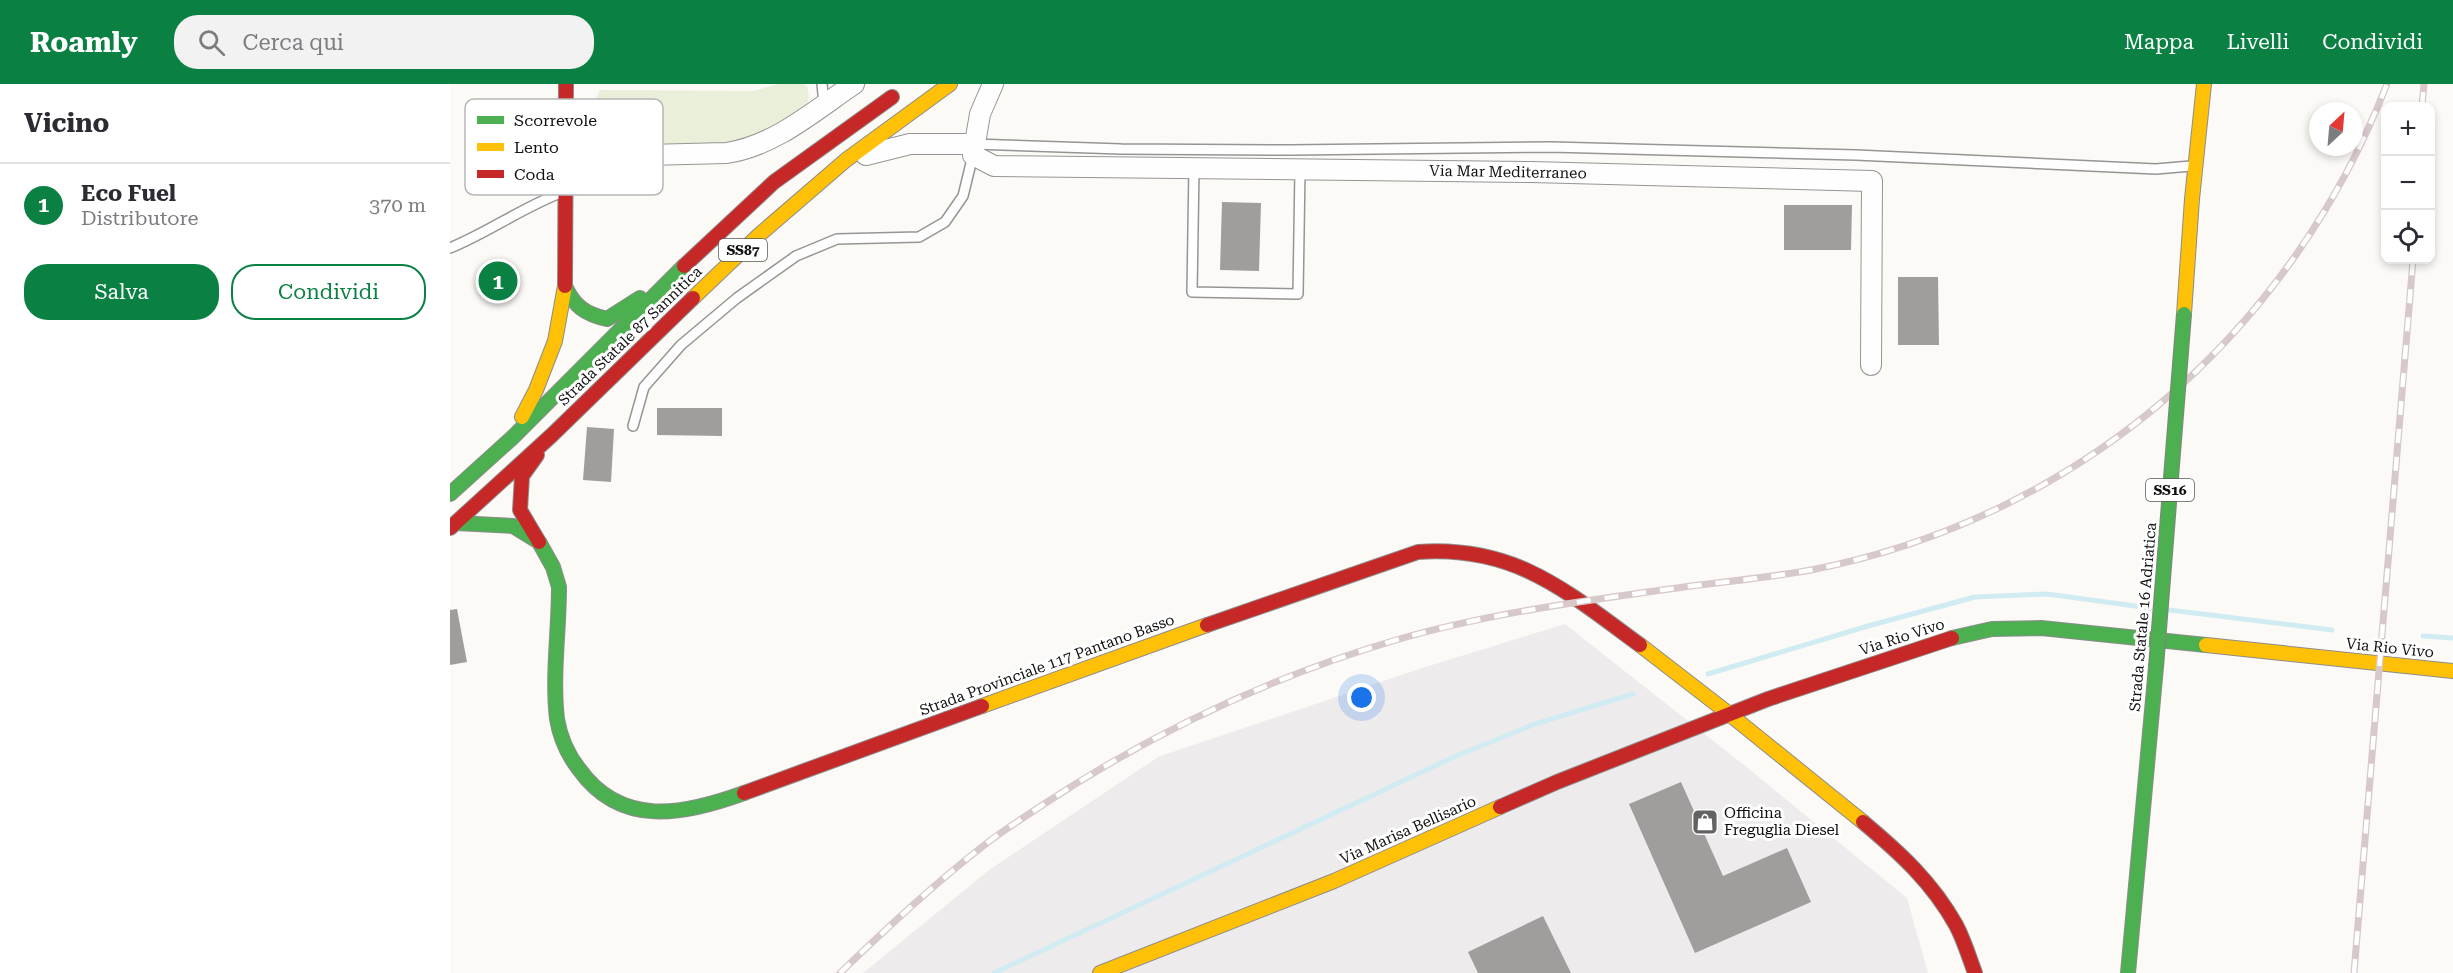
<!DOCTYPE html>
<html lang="it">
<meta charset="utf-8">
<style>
:root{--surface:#fff;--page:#f2f2f3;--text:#2b2b33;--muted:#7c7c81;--line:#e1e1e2;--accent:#0b8043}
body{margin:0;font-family:"Roboto Serif",serif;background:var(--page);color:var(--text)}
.controls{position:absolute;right:18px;top:18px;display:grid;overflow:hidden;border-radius:12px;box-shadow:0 3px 9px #0003}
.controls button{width:54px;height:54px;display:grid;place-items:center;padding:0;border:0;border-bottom:2px solid var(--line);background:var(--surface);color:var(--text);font:30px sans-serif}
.compass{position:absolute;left:1859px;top:18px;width:54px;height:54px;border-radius:50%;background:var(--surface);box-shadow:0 3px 9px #0003;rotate:26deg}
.you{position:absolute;left:912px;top:614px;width:21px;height:21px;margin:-15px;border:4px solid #fff;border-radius:50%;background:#1a73e8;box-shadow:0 0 0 9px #1a73e833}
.badge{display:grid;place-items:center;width:39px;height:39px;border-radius:50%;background:var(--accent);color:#fff;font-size:20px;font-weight:700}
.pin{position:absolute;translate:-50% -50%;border:3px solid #fff;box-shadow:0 2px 6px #0006}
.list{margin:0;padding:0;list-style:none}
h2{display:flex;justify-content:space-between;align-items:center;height:78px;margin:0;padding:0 24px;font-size:26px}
h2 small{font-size:20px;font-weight:400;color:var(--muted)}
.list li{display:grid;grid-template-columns:39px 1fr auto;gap:18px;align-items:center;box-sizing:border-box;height:84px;padding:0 24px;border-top:2px solid var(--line)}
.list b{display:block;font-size:22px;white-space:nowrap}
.list p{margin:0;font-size:20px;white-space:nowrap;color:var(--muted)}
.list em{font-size:20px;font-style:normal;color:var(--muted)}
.actions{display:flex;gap:12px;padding:18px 24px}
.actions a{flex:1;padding:14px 0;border:2px solid var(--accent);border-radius:24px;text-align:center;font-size:21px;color:var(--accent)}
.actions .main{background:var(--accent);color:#fff}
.icon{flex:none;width:33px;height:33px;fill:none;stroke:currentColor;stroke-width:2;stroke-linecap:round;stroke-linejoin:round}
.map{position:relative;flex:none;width:2003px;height:889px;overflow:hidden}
header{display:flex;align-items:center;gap:36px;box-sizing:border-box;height:84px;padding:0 30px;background:var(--accent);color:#fff}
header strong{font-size:28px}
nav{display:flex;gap:33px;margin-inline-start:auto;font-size:21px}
.search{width:420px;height:54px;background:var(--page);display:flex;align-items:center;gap:15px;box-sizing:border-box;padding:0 21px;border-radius:24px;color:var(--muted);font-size:22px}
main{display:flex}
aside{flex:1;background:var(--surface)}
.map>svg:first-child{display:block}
</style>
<header>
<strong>Roamly</strong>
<div class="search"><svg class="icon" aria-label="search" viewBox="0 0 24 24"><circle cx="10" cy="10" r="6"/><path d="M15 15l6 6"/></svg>Cerca qui</div>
<nav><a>Mappa</a><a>Livelli</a><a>Condividi</a></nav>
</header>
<main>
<aside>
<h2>Vicino<small></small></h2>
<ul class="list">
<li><span class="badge">1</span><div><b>Eco Fuel</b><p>Distributore</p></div><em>370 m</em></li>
</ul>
<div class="actions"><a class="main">Salva</a><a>Condividi</a></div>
</aside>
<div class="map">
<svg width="2003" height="889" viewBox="0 0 2003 889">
<rect width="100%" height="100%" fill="#fcfaf7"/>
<!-- industrial -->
<path fill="#eeebed" d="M 1115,540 L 1299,685 L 1457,814 L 1478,889 L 413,889 L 539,786 L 708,673 L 972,584 Z"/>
<!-- green -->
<path fill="#e9efd9" d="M 328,0 L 354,0 L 357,2 L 359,13 L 356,25 L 331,42 L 283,61 L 148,63 C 133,46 141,24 150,6 L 303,7 Z"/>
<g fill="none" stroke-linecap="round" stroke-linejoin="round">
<!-- stream -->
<path stroke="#d1ebf2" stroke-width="5" d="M 1719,526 L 1882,546
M 1973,552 L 2003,554
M 1258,590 L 1418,542 L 1525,513 L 1597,510 L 1700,524
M 544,889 L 1006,672 L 1085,640 L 1183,610"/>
</g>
<!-- building -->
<path fill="#a09e9c" d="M 772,118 L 811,119 L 809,187 L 770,186 Z
M 1334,121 L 1402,121 L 1401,166 L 1334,166 Z
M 1448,193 L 1488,193 L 1489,261 L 1448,261 Z
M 207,324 L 272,324 L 272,352 L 207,351 Z
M 137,343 L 164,345 L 161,398 L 133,396 Z
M 7,525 L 17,578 L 0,581 L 0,526 Z
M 1231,698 L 1273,792 L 1337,764 L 1361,818 L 1245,869 L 1179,720 Z
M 1093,832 L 1121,889 L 1028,889 L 1018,868 Z"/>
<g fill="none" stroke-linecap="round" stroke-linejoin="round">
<defs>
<path id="lane" d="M 372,0 L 374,20
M 523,60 L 671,65 L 841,66 L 1101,63 L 1406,71 L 1706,85 L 1741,82
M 744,84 L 742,208 L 848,210 L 850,86
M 0,164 C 39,148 73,123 113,108
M 183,342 L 194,303 L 231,261 L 287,214 L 346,172 L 387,155 L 469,153 L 495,138 L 513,112 L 523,71"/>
<path id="street" d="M 543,0 L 530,30 L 523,71 L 544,82 L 1081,88 L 1422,97 L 1421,281
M 416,71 L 460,60 L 523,60
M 115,73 L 277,69 C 326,61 364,27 404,0"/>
<path id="fast" d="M 115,202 C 124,222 135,230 157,235 L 190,214
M 0,410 L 62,354 L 234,182
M 6,439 L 63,442 L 89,458
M 89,458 L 103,483 L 109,503 C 109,547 102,592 107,635 C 110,653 118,671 129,685 C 171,744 234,731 294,709
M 1502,554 L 1542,545 L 1591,544 L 1756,561
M 1678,889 L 1706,583"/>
<path id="slow" d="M 243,214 L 309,151 L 396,76 L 500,0
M 1734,230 L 1742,115 L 1754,0
M 72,333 L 86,306 L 105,257 L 115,202
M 1190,561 L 1278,629 L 1413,738
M 1756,561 L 2003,587
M 532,622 L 757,541
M 650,889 L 884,797 L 1050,723"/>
<path id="jam" d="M 234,182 L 324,98 L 442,13
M 115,202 L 116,0
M 87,371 L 72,392 L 70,426 L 89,458
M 0,444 L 102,351 L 243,214
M 757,541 L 968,468 C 1065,461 1116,507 1190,561
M 294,709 L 532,622
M 1050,723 L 1107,698 L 1318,615 L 1502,554
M 1413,738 C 1450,769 1482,798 1506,841 C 1514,856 1519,873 1525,889"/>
</defs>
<!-- lane casing -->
<use href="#lane" stroke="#969594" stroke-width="12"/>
<!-- street casing -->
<use href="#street" stroke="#969594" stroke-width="22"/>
<!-- fast casing -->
<use href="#fast" stroke="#8d8c8b" stroke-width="16"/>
<!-- slow casing -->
<use href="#slow" stroke="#8d8c8b" stroke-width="16"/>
<!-- jam casing -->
<use href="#jam" stroke="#8d8c8b" stroke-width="16"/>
<!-- lane -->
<use href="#lane" stroke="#fffefe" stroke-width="9"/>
<!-- street -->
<use href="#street" stroke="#fffefe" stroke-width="20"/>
<!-- fast -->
<use href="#fast" stroke="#4caf50" stroke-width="14"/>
<!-- slow -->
<use href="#slow" stroke="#ffc107" stroke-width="14"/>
<!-- jam -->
<use href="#jam" stroke="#c62828" stroke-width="14"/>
<defs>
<path id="rail" d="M 1972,22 L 1974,0
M 390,889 C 437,844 485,799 537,759 C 554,746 573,734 591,722 C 700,650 820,593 946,556 C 1043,528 1141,516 1241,502 C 1281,497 1322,493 1361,486 C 1627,434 1839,252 1937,0
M 1904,889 L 1963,176"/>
</defs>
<!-- rail casing -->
<use href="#rail" stroke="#d7c8ca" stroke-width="7"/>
<!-- rail -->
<use href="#rail" stroke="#fff" stroke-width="4.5" stroke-dasharray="14" stroke-linecap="butt"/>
<defs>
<path id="fast-bridge" d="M 1706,583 L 1734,230"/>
</defs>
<!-- fast-bridge casing -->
<use href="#fast-bridge" stroke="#848381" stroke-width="16" stroke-linecap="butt"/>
<!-- fast-bridge -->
<use href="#fast-bridge" stroke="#4caf50" stroke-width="14"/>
</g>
<!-- icons -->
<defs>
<symbol id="shop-square" viewBox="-11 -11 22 22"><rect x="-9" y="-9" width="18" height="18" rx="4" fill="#636261" stroke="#fff"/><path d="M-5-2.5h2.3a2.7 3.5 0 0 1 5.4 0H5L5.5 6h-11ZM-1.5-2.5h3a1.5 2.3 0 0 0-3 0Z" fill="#fff"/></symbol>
</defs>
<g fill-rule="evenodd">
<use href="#shop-square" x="1240" y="723" width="30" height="30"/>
</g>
<g text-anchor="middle" stroke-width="6" stroke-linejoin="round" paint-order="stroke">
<!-- shield labels -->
<g fill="#fff" stroke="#585858" stroke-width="1.5">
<rect x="269" y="155" width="48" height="22" rx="4.5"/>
<rect x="1696" y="395" width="48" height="22" rx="4.5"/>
</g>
<g font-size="14" font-weight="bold" fill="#101010">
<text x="293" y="171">SS87</text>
<text x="1720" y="411">SS16</text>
</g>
<!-- street labels -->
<g font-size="15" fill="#101010" stroke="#fff">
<text transform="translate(1058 88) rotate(1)" y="5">Via Mar Mediterraneo</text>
<text transform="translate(180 252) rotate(-44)" y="5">Strada Statale 87 Sannitica</text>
<text transform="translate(1693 533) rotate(-85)" y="5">Strada Statale 16 Adriatica</text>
<text transform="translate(1452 553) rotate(-18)" y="5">Via Rio Vivo</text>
<text transform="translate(1940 564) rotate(6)" y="5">Via Rio Vivo</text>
<text transform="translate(597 581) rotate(-20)" y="5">Strada Provinciale 117 Pantano Basso</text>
<text transform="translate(958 746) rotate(-24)" y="5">Via Marisa Bellisario</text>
</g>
<!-- poi labels -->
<g font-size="15" fill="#101010" stroke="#fff" text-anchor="start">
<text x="1274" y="734">Officina<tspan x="1274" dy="17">Freguglia Diesel</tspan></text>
</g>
</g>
<!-- legend -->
<rect x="15" y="15" width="198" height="96" rx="9" fill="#fff" stroke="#b7b7b7" stroke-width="1.5"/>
<rect x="27" y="32" width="27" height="8" fill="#4caf50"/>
<rect x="27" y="59" width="27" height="8" fill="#ffc107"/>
<rect x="27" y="86" width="27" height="8" fill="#c62828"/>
<g font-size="16" fill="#101010">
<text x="64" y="42">Scorrevole</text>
<text x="64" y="69">Lento</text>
<text x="64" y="96">Coda</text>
</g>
</svg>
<div class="controls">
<button>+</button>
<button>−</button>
<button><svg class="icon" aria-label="locate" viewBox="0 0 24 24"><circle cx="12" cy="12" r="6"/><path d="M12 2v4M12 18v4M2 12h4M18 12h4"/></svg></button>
</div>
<svg class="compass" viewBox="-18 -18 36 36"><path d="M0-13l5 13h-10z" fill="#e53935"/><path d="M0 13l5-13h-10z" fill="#7c7c81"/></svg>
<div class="you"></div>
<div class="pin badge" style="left:48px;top:197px">1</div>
</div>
</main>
